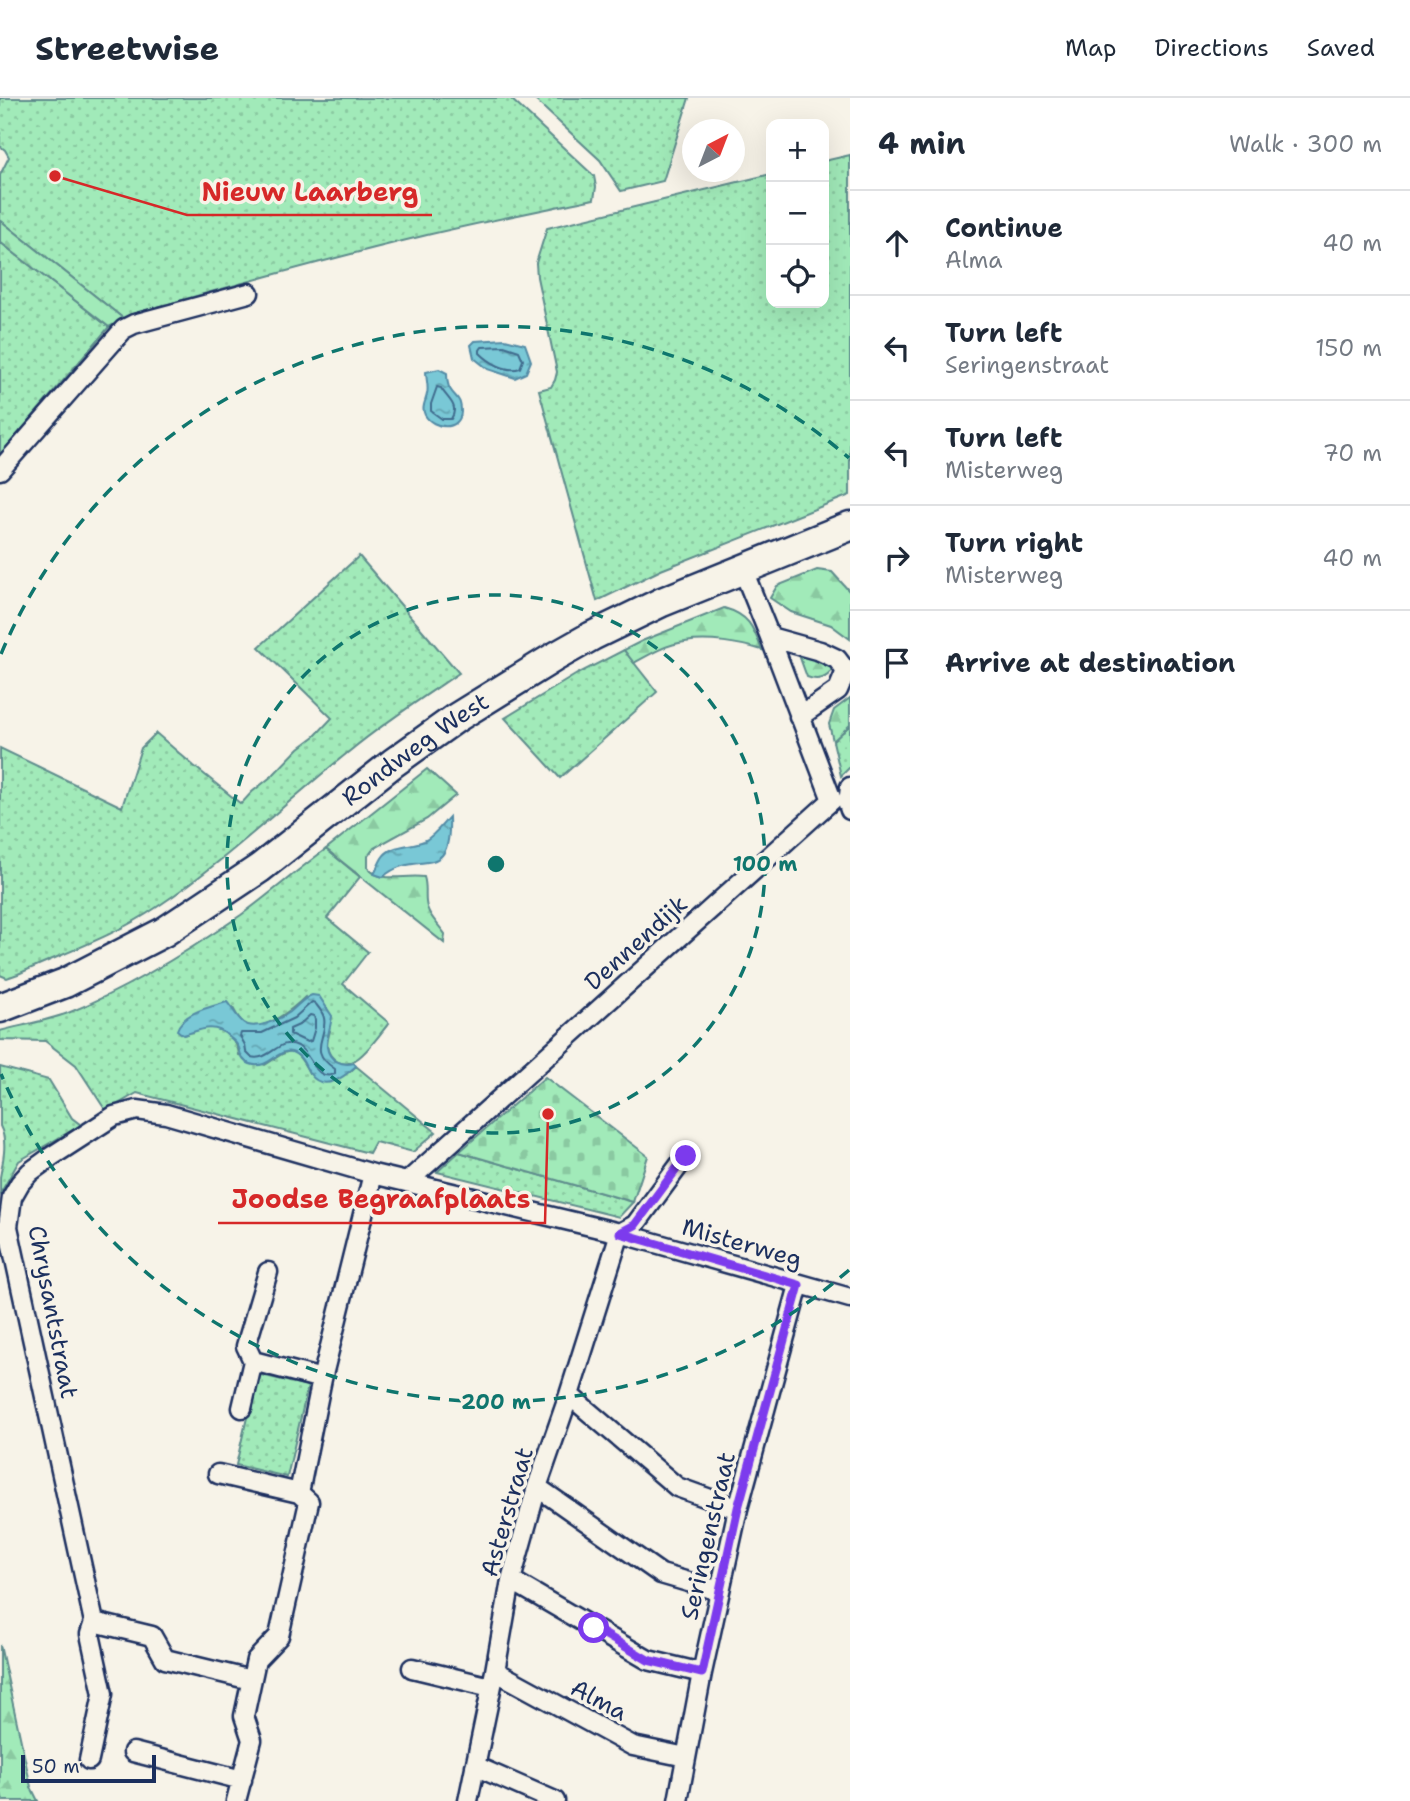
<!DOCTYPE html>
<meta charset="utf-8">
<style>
:root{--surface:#fff;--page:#f2f2f3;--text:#1f2937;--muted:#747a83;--line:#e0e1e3}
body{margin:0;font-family:"Shantell Sans",sans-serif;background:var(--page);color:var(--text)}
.controls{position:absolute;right:21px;top:21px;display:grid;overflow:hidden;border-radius:14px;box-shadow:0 7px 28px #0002}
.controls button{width:63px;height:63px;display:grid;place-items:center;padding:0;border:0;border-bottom:2px solid var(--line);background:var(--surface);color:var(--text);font:35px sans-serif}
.compass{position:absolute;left:682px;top:21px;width:63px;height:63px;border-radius:50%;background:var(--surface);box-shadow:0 7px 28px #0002;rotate:42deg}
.scale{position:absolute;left:21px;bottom:18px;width:135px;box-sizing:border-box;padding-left:7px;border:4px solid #1b2f5e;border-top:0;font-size:19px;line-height:24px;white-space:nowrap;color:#1b2f5e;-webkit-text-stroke:5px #f7f3e8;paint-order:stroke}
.stop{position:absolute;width:21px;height:21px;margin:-16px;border:5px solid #7c3aed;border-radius:50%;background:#fff}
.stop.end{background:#7c3aed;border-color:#fff;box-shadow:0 2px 7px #0008}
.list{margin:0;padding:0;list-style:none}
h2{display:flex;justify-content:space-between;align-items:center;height:91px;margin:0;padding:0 28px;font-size:30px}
h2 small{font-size:23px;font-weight:400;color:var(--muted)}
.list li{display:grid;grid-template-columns:46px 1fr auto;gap:21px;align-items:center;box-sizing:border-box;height:105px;padding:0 28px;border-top:2px solid var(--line)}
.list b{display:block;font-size:26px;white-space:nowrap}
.list p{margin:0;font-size:23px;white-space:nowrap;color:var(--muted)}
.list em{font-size:23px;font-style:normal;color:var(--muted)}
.icon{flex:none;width:38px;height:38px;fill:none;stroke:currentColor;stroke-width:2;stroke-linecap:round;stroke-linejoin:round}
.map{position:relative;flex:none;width:850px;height:1703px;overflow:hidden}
header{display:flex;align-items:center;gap:42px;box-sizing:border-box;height:98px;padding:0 35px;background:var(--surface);border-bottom:2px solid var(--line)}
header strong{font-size:33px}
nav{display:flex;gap:38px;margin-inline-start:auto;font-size:24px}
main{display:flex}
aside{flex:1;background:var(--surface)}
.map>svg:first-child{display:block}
</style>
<header>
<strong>Streetwise</strong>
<nav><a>Map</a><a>Directions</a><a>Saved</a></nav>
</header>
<main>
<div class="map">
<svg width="850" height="1703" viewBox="0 0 850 1703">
<defs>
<pattern id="green-dots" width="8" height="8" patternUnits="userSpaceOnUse" patternTransform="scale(1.75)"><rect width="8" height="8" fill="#a1eab9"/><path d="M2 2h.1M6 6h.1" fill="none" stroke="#8ac9a1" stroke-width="1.8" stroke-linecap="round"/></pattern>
<pattern id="forest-firs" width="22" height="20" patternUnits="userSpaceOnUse" patternTransform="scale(1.75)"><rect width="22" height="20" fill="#a1eab9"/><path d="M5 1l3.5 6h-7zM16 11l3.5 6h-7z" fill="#8ac9a1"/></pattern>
<pattern id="cemetery-stones" width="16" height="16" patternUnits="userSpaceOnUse" patternTransform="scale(1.75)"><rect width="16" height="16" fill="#a1eab9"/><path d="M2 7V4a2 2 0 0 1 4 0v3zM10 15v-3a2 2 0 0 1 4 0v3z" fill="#8ac9a1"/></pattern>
<pattern id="water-ripples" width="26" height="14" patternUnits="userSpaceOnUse" patternTransform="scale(1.75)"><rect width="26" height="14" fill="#79c8d6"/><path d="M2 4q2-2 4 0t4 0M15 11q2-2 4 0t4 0" fill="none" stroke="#62a3b1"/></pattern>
</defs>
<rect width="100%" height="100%" fill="#f7f3e8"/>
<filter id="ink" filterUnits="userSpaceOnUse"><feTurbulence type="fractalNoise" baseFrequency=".0143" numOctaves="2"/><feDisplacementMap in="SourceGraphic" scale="14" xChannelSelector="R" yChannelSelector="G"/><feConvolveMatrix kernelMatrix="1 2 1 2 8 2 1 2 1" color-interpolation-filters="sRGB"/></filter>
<g filter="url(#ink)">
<!-- green -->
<path fill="url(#green-dots)" stroke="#5e8c8c" stroke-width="2" d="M 0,0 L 510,0 L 594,78 L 596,89 L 594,101 C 538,113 482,124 427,137 C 328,161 230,188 133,216 L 124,221 L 0,122 L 0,77 L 9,59 L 5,52 L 0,48 Z
M 533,0 L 689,0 L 663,83 L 621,93 L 600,62 Z
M 850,57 L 850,397 L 661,472 L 597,503 L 539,292 L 551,289 L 555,282 L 557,274 L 537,179 L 536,165 L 547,130 L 771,76 L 771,205 L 824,205 L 824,63 Z
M 0,144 L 109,229 L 0,357 Z
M 359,458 L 459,575 C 422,600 385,624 351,652 C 286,704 226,763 157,809 C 115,838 64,855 18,876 L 7,880 L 0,877 L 0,650 L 122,709 L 141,650 L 156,635 L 194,668 L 241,706 L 252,694 L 272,678 L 299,650 L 315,638 L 332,620 L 259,549 Z
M 624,552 L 657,594 L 560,680 L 505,620 L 577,576 Z
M 850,627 L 850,669 L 841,678 L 833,643 Z
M 326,751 L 360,779 L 327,820 L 368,854 L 343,886 L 389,925 C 377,939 351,982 332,959 C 325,951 327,943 330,933 L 305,899 C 294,910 263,935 247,927 C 240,924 236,916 233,910 L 183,937 C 191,935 199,931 206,929 C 222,927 238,942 239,957 L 265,967 C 290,951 293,944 309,975 L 350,974 L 356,968 L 436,1034 L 413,1054 L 375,1044 L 369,1055 L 137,995 L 106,1013 L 76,967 L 45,943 L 0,942 L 0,933 C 23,927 46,923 68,915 C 125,892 190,852 241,817 C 270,796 297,772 326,751 Z
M 0,969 L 49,982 L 72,1020 L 81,1027 L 19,1063 L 0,1096 C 0,1091 0,1084 0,1079 C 3,1063 8,1043 0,1028 Z
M 459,1054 L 633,1104 L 619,1119 L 437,1074 Z
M 257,1276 L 308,1288 L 287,1379 L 236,1367 Z"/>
<!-- forest -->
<path fill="url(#forest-firs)" stroke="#5e8c8c" stroke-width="2" d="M 0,122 L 124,221 L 109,229 L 0,144 Z
M 817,472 L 832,474 L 850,494 L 850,541 L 831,527 L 791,514 L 770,500 L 777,488 Z
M 724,510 C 749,517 753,529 762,552 C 740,545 708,540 685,544 C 667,546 650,556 634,565 L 624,552 L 642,543 Z
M 799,557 C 812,559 822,563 833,570 C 828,581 817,583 807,579 Z
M 850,600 L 850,627 L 833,643 L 829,626 L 834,612 Z
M 427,671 L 456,697 L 427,721 L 374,750 L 368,758 L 368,770 C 381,786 405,776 424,779 C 427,788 425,795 426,804 C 427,816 438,826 445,836 L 444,845 L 326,751 Z
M 0,1547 L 31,1689 L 38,1703 L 3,1703 L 0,1691 Z"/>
<!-- cemetery -->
<path fill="url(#cemetery-stones)" stroke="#5e8c8c" stroke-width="2" d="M 545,979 L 648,1058 L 633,1104 L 459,1054 Z"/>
<!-- water -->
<path fill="url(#water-ripples)" stroke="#538ba6" stroke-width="2" d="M 505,241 L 525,246 L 531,263 L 526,275 L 515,280 L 488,271 L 474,260 L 471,247 L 475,243 Z
M 439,271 L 447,275 C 447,280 447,286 450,291 C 456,301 461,299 461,314 C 460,334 433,331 425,317 C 421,309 426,303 427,296 C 429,289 426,281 426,274 Z
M 449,719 C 452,788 417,749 383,779 L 374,776 C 377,771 379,765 382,760 C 391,746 410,749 424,743 C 434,738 441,728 449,719 Z
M 312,897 L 319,898 L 332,918 C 331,928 326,940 327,949 C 329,963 342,968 354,965 L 356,968 C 344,979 324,995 310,976 C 305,969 303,959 294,955 C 279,947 270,973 250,966 C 242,963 241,958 239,950 C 237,945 232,941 228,938 C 214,924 200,932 183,937 L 177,932 C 183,914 210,909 227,904 C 233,911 237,920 244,925 C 255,933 280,921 290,914 C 298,908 303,900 312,897 Z"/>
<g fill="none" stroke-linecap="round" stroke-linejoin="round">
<!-- shore -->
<path stroke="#416c8e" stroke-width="2" d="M 504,248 L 519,253 L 523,262 L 520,270 C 506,275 489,264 480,255 L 480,252 L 482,249 Z
M 437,289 L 441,290 C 447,301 460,307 451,321 L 442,321 L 431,313 L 431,306 Z
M 312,904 L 315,905 C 318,909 323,914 324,920 C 328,940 306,952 335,971 L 335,976 C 314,984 312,956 298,948 C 278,938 271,964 251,959 L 246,954 L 245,947 L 240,938 L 241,935 L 262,935 L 294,920 Z
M 310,917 L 314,918 L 315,922 L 315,930 L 311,943 L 307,944 L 290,936 L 290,931 L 299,927 Z"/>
<defs>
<path id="street" d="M 0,372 L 124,231 L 134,226 L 249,195
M 743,472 L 770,539
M 850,689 L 848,706 L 850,712
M 407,1084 L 832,702 L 770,539 L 820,553 L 837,561 L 846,573 L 838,592 L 799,619
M 268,1174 L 246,1248 L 253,1263 L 322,1281
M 569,1297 L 677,1389 L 738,1411
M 242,1310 L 253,1263
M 218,1376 L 299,1395
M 537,1389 L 661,1476 L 719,1493
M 511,1482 L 648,1562 L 702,1575
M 412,1570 L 491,1589
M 495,1573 L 633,1648 L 686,1659
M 251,1582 L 165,1561 L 152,1538 L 94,1524 L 8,1129 L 12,1099 L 20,1085 L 30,1074 L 52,1058 L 114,1018 L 137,1012 L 166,1016 L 373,1076 L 620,1135 L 850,1200
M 133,1654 L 242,1682
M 89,1662 L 103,1596 L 90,1536 L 94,1524
M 475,1668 L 555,1703
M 236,1703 L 252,1642 L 244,1618 L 256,1562 L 279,1538 L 309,1404 L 299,1395 L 322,1281 L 373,1076
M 468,1703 L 495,1573 L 511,1482 L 537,1389 L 569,1297 L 620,1135 L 635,1127 L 686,1058
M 678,1703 L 702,1575 L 738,1411 L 799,1187"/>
<g id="primary">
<path id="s1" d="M 0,910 L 65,885 L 164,834 L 260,770 L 393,665 L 456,620 L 553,560 L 592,538 L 662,504 L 850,428"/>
</g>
</defs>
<!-- street casing -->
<use href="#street" stroke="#1b2f5e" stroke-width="23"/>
<!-- primary casing -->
<use href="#primary" stroke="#1b2f5e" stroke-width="33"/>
<!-- street -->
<use href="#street" stroke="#f7f3e8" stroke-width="18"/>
<!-- primary -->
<use href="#primary" stroke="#f7f3e8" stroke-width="28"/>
</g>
</g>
<g fill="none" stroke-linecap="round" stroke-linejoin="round" filter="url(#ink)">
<!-- route -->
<path stroke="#7c3aed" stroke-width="9" d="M 594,1530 L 648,1562 L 702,1575 L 738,1410 L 799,1187 L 620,1135 L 635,1127 L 686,1058"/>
</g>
<!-- distance rings -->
<g fill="none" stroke="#0f766e" stroke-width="3.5" stroke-dasharray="12 9">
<circle cx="496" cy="766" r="269"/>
<path d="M849 1172A538 538 0 0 1 1 976M1 556A538 538 0 0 1 849 360"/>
</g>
<g text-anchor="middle" stroke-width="7" stroke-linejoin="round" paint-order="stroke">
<!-- street labels -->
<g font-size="24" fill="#1b2f5e" stroke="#f7f3e8">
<text dy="8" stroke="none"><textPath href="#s1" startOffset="492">Rondweg West</textPath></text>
<text transform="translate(636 845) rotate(-42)" y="8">Dennendijk</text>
<text transform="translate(742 1145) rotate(16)" y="8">Misterweg</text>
<text transform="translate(53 1214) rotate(79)" y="8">Chrysantstraat</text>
<text transform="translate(507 1414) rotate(-74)" y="8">Asterstraat</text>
<text transform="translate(708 1438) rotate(-77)" y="8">Seringenstraat</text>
<text transform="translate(599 1602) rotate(28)" y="8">Alma</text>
</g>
</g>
<circle cx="496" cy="766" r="10" fill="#0f766e" stroke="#f7f3e8" stroke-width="3.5"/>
<g font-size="21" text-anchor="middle" font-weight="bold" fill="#0f766e" stroke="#f7f3e8" stroke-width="7" stroke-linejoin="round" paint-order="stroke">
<text x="765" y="773">100 m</text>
<text x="496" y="1311">200 m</text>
</g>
<!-- callouts -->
<path fill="none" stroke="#d62828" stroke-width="2.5" d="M55 78L187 117H432M548 1016L545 1125H218"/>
<g fill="#d62828" stroke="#f7f3e8" stroke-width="2.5">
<circle cx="55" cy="78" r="7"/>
<circle cx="548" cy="1016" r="7"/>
</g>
<g font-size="26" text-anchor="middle" font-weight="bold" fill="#d62828" stroke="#f7f3e8" stroke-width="7" stroke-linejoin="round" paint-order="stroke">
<text x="310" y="103">Nieuw Laarberg</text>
<text x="381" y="1110">Joodse Begraafplaats</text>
</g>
</svg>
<div class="controls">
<button>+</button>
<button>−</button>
<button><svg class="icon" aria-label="locate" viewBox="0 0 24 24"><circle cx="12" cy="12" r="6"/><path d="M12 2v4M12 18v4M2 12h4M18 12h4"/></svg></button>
</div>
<svg class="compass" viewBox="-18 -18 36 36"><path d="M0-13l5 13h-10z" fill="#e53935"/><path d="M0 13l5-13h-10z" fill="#747a83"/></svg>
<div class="scale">50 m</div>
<div class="stop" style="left:594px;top:1530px"></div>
<div class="stop end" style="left:686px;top:1058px"></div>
</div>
<aside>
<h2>4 min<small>Walk · 300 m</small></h2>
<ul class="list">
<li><svg class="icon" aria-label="ahead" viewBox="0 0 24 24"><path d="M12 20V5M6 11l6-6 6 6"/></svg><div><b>Continue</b><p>Alma</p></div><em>40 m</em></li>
<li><svg class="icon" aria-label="left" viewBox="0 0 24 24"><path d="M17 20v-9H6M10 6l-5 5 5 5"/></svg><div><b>Turn left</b><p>Seringenstraat</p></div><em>150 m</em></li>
<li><svg class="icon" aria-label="left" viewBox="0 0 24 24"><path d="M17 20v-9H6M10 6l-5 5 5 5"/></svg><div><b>Turn left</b><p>Misterweg</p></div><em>70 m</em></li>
<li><svg class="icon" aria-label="right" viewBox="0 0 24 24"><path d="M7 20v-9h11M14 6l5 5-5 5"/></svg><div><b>Turn right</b><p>Misterweg</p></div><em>40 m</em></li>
<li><svg class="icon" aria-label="arrive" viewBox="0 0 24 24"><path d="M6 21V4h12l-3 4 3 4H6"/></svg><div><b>Arrive at destination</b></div></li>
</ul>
</aside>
</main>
